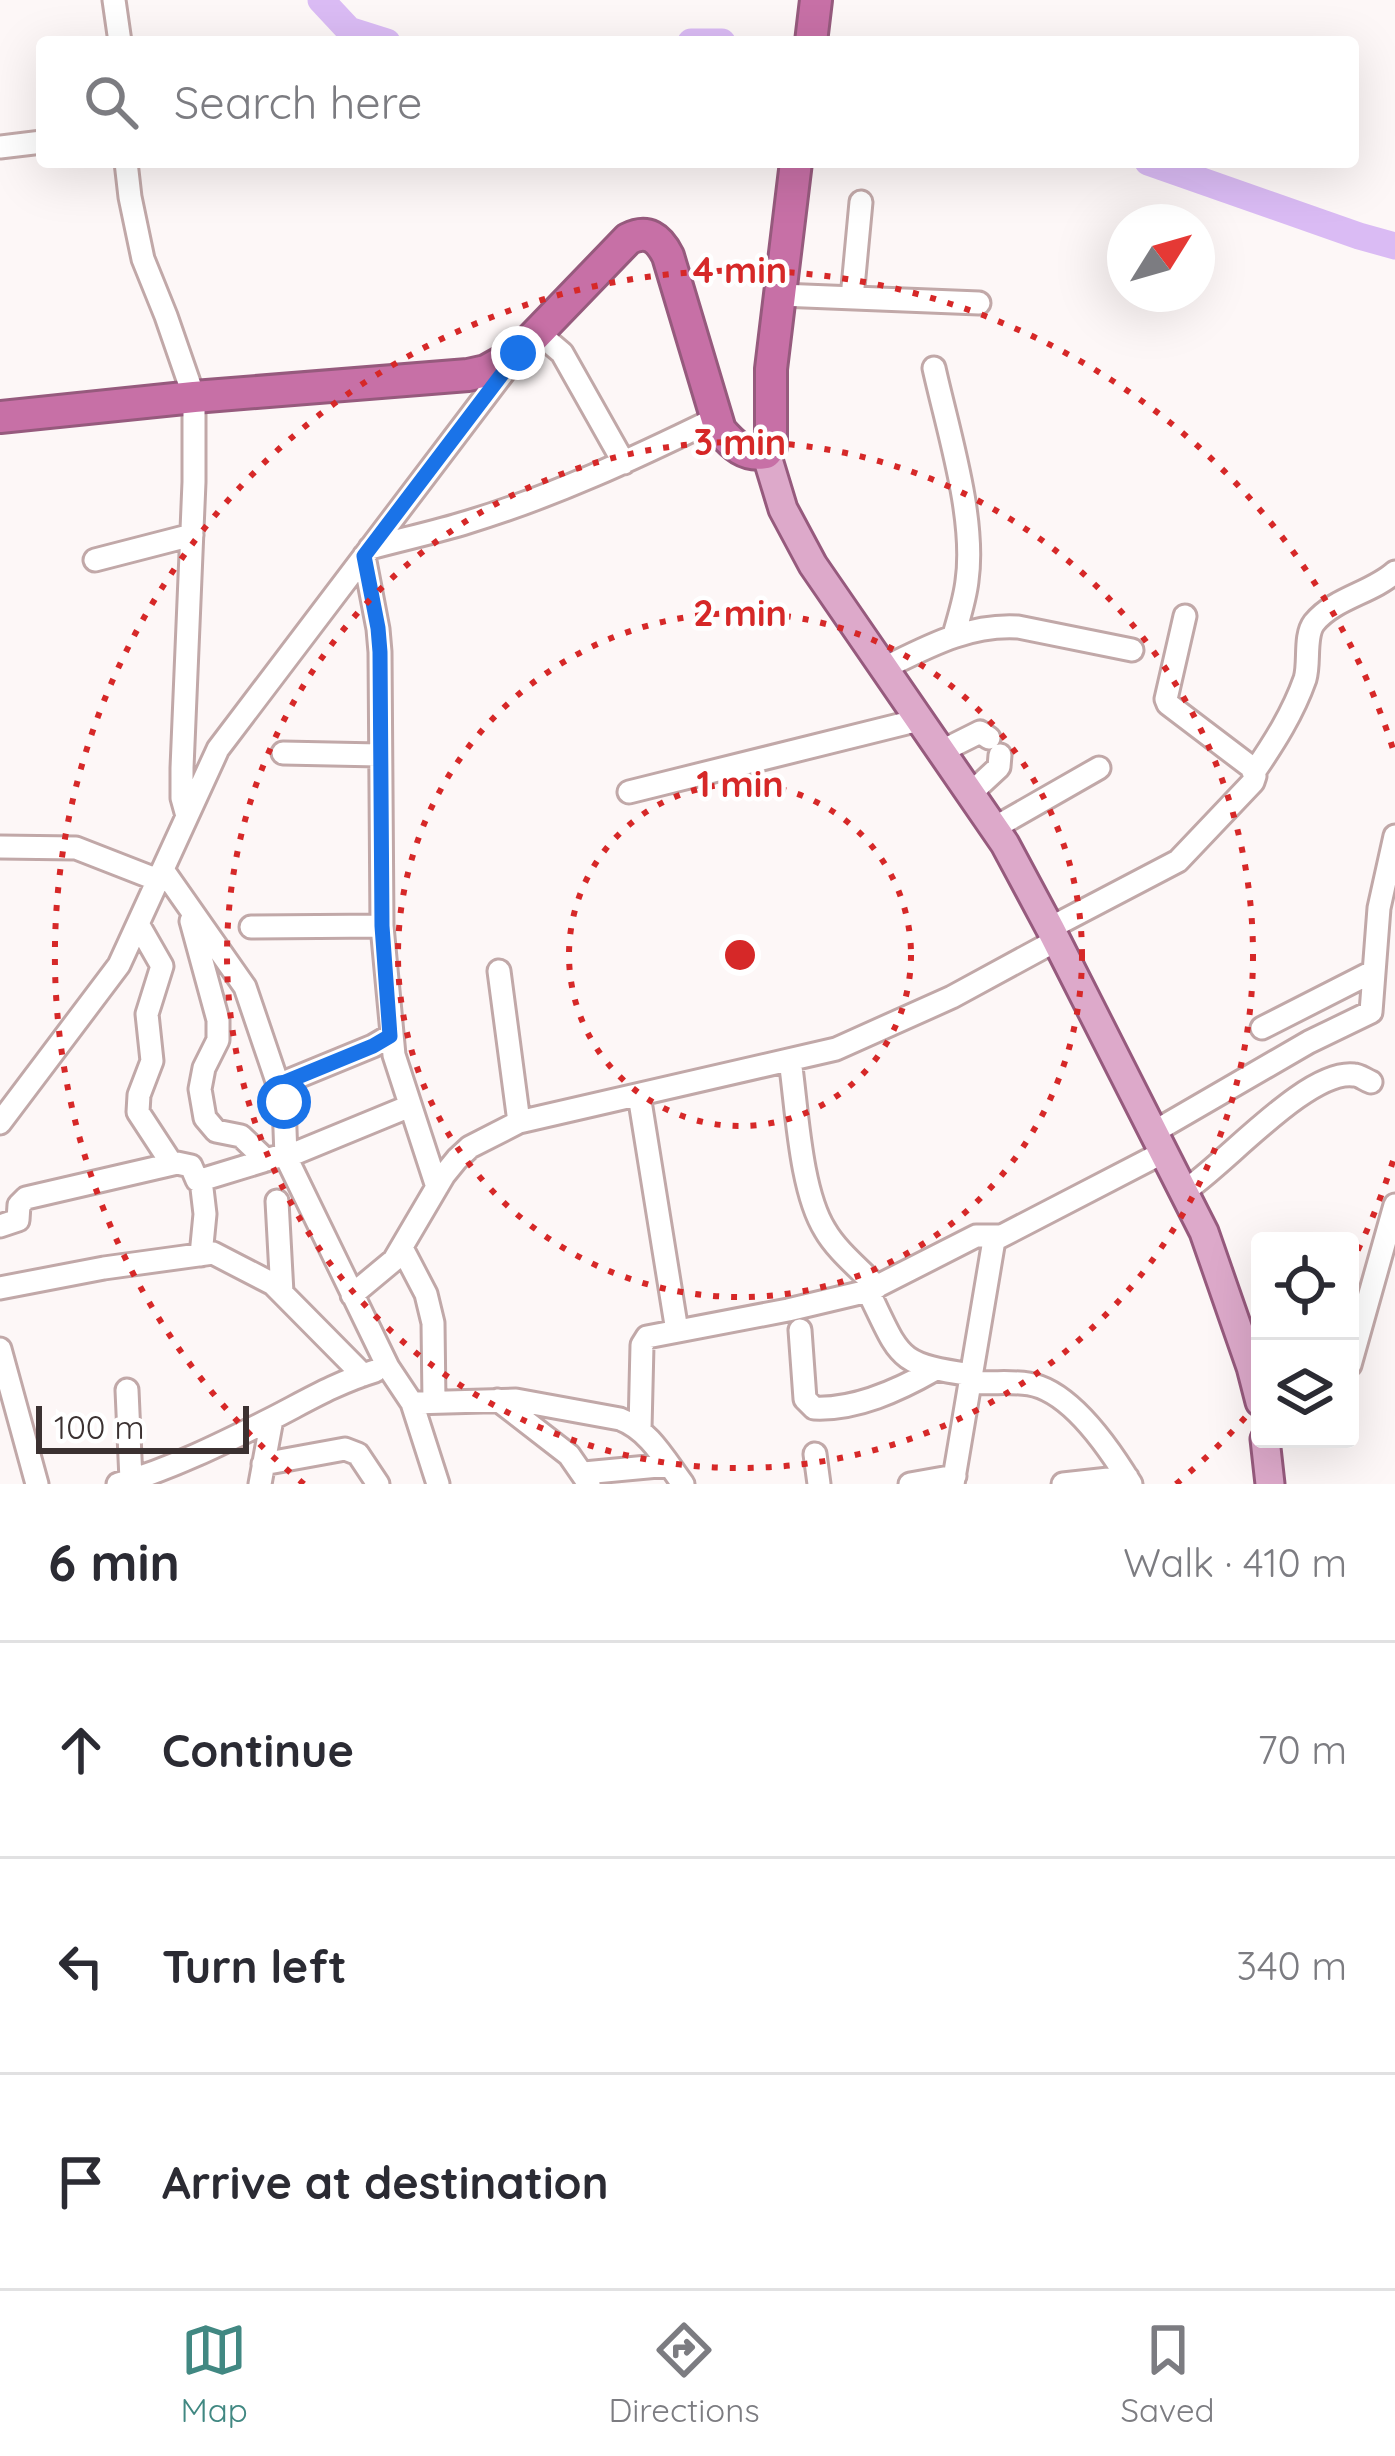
<!DOCTYPE html>
<meta charset="utf-8">
<style>
:root{--surface:#fff;--page:#f2f2f3;--text:#2b2b33;--muted:#7c7c81;--line:#e1e1e2;--accent:#418882}
body{margin:0;font-family:Quicksand,sans-serif;background:var(--page);color:var(--text)}
.controls{position:absolute;right:36px;bottom:36px;display:grid;overflow:hidden;border-radius:12px;box-shadow:0 12px 48px #0002}
.controls button{width:108px;height:108px;display:grid;place-items:center;padding:0;border:0;border-bottom:3px solid var(--line);background:var(--surface);color:var(--text);font:60px sans-serif}
.compass{position:absolute;left:1107px;top:204px;width:108px;height:108px;border-radius:50%;background:var(--surface);box-shadow:0 12px 48px #0002;rotate:53deg}
.scale{position:absolute;left:36px;bottom:30px;width:213px;box-sizing:border-box;padding-left:12px;border:6px solid #3b3131;border-top:0;font-size:33px;line-height:42px;white-space:nowrap;color:#3b3131;-webkit-text-stroke:9px #fff;paint-order:stroke}
.stop{position:absolute;width:36px;height:36px;margin:-27px;border:9px solid #1a73e8;border-radius:50%;background:#fff}
.stop.end{background:#1a73e8;border-color:#fff;box-shadow:0 3px 12px #0008}
.list{margin:0;padding:0;list-style:none}
h2{display:flex;justify-content:space-between;align-items:center;height:156px;margin:0;padding:0 48px;font-size:51px}
h2 small{font-size:39px;font-weight:400;color:var(--muted)}
.list li{display:grid;grid-template-columns:78px 1fr auto;gap:36px;align-items:center;box-sizing:border-box;height:216px;padding:0 48px;border-top:3px solid var(--line)}
.list b{display:block;font-size:45px;white-space:nowrap}
.list em{font-size:39px;font-style:normal;color:var(--muted)}
.icon{flex:none;width:66px;height:66px;fill:none;stroke:currentColor;stroke-width:2;stroke-linecap:round;stroke-linejoin:round}
.map{position:relative;flex:none;width:1395px;height:1484px;overflow:hidden}
.search{position:absolute;background:var(--surface);box-shadow:0 12px 48px #0002;left:36px;right:36px;top:36px;height:132px;display:flex;align-items:center;gap:30px;box-sizing:border-box;padding:0 42px;border-radius:12px;color:var(--muted);font-size:45px}
.sheet{height:804px;background:var(--surface)}
nav{display:flex;justify-content:space-around;align-items:center;box-sizing:border-box;height:168px;border-top:3px solid var(--line);background:var(--surface);font-size:33px;color:var(--muted)}
nav a{display:grid;justify-items:center;gap:6px}
nav .on{color:var(--accent)}
.map>svg:first-child{display:block}
</style>
<div class="map">
<svg width="1395" height="1484" viewBox="0 0 1395 1484">
<rect width="100%" height="100%" fill="#fdf7f7"/>
<g fill="none" stroke-linecap="round" stroke-linejoin="round">
<!-- river -->
<path stroke="#dabbf4" stroke-width="27" d="M 321,0 L 349,30 L 387,42
M 691,42 L 722,42
M 1148,162 L 1359,236 L 1395,246"/>
<defs>
<path id="minor" d="M 114,0 L 120,42
M 0,147 L 42,142
M 126,162 L 130,197 L 143,259 L 166,316 L 194,397 L 194,482 L 182,768 L 182,798 L 187,816
M 780,295 L 979,303
M 852,298 L 861,202
M 532,339 L 549,342 L 562,353 L 624,463
M 934,368 C 948,431 976,518 967,581 C 965,599 959,617 954,635
M 370,548 C 403,539 436,532 468,522 C 554,496 635,458 715,419
M 364,556 L 378,629 L 380,652 L 382,926 L 394,1055 L 437,1187
M 95,560 L 192,535
M 884,668 C 927,647 968,624 1018,627 L 1132,650
M 942,751 L 980,732 L 989,738
M 283,753 L 379,755
M 1254,772 C 1274,743 1293,713 1305,679 C 1310,663 1304,636 1314,623 C 1334,598 1372,593 1395,572
M 629,792 L 919,720
M 971,793 L 999,767 L 1000,755
M 994,828 L 1099,768
M 0,847 L 76,848 L 158,880
M 163,870 L 245,987 L 284,1102 L 286,1157 L 388,1367 L 412,1403 L 516,1400 L 620,1419 C 649,1430 665,1460 683,1484
M 191,921 L 218,1020 L 218,1040 L 204,1068 L 200,1089 L 205,1118 L 216,1131 L 241,1136 L 266,1160
M 138,924 L 162,966 L 147,1014 L 152,1061 L 139,1095 L 138,1112 L 172,1164
M 251,927 L 382,926
M 1050,928 L 1178,861 L 1253,782 L 1255,776 L 1251,767 L 1168,704 L 1166,699 L 1185,616
M 499,971 L 519,1122
M 1262,1028 L 1374,971
M 790,1060 C 797,1108 800,1190 825,1230 C 837,1251 860,1269 877,1287
M 278,1085 L 373,1046 L 390,1036
M 639,1095 L 677,1331
M 0,1123 L 119,965 L 218,749 L 513,360
M 1152,1133 L 1309,1042 L 1371,1012 L 1379,908 L 1395,836
M 286,1157 L 410,1106
M 201,1180 L 205,1214 L 201,1255
M 1183,1192 C 1224,1166 1307,1069 1354,1075 C 1360,1075 1365,1080 1371,1082
M 277,1201 L 282,1293
M 0,1226 L 18,1220 L 19,1205 L 26,1198 L 177,1163 L 191,1166 L 197,1180 L 201,1180 L 286,1154
M 402,1248 L 426,1294 L 433,1323 L 434,1402
M 0,1288 L 104,1268 L 213,1253 L 273,1284 L 363,1375
M 868,1291 C 901,1358 895,1364 972,1375
M 352,1295 L 394,1260 L 444,1175 L 457,1159 L 470,1147 L 519,1122 L 836,1049 L 952,997 L 1057,940
M 800,1330 L 805,1399 L 814,1408 C 856,1410 899,1390 934,1370
M 0,1349 L 37,1484
M 1350,1365 L 1395,1205
M 971,1382 C 990,1384 1011,1381 1029,1384 C 1071,1391 1111,1451 1131,1484
M 127,1390 L 131,1480
M 498,1400 L 569,1455 L 589,1484
M 412,1403 L 438,1484
M 640,1429 L 642,1345 L 647,1337 L 788,1310 L 868,1291 L 976,1236 L 999,1236
M 815,1454 L 819,1484
M 263,1464 L 345,1449 L 358,1454 L 378,1484
M 584,1473 L 669,1465
M 118,1484 C 171,1469 223,1443 273,1418 C 308,1400 336,1383 375,1371
M 260,1484 L 272,1419
M 910,1484 L 955,1476
M 953,1484 L 994,1240 L 1162,1153
M 1063,1484 L 1127,1477"/>
<path id="major" d="M 766,453 L 783,509 L 813,565 L 1005,844 L 1050,928 L 1204,1232 L 1251,1367 L 1260,1402
M 1265,1439 L 1270,1484"/>
<path id="highway" d="M 811,42 L 816,0
M 0,417 L 194,397 L 468,375 L 486,371 L 518,353 L 628,239 C 648,229 659,238 668,256 L 720,430 C 733,445 745,457 766,453 L 771,447 L 771,369 L 796,162"/>
</defs>
<!-- minor casing -->
<use href="#minor" stroke="#c1a8a8" stroke-width="27"/>
<!-- major casing -->
<use href="#major" stroke="#965a7d" stroke-width="33"/>
<!-- highway casing -->
<use href="#highway" stroke="#965a7d" stroke-width="36"/>
<!-- minor -->
<use href="#minor" stroke="#fff" stroke-width="21"/>
<!-- major -->
<use href="#major" stroke="#dda9ca" stroke-width="27"/>
<!-- highway -->
<use href="#highway" stroke="#c770a6" stroke-width="30"/>
</g>
<g fill="none" stroke-linecap="round" stroke-linejoin="round">
<!-- route -->
<path stroke="#1a73e8" stroke-width="15" d="M 284,1102 L 278,1085 L 373,1046 L 390,1036 L 382,926 L 380,652 L 378,628 L 364,556 L 518,353"/>
</g>
<!-- distance rings -->
<g fill="none" stroke="#d62828" stroke-width="6" stroke-dasharray="6 12">
<circle cx="740" cy="955" r="171"/>
<circle cx="740" cy="955" r="342"/>
<circle cx="740" cy="955" r="513"/>
<path d="M1393 1161A685 685 0 0 1 1350 1266M1257 1404A685 685 0 0 1 1176 1484M304 1484A685 685 0 1 1 1393 749"/>
</g>
<circle cx="740" cy="955" r="18" fill="#d62828" stroke="#fff" stroke-width="6"/>
<g font-size="36" text-anchor="middle" font-weight="bold" fill="#d62828" stroke="#fff" stroke-width="9" stroke-linejoin="round" paint-order="stroke">
<text x="740" y="283">4 min</text>
<text x="740" y="455">3 min</text>
<text x="740" y="626">2 min</text>
<text x="740" y="797">1 min</text>
</g>
</svg>
<div class="controls">
<button><svg class="icon" aria-label="locate" viewBox="0 0 24 24"><circle cx="12" cy="12" r="6"/><path d="M12 2v4M12 18v4M2 12h4M18 12h4"/></svg></button>
<button><svg class="icon" aria-label="layers" viewBox="0 0 24 24"><path d="M12 4l9 5-9 5-9-5zM3 14l9 5 9-5"/></svg></button>
</div>
<svg class="compass" viewBox="-18 -18 36 36"><path d="M0-13l5 13h-10z" fill="#e53935"/><path d="M0 13l5-13h-10z" fill="#7c7c81"/></svg>
<div class="scale">100 m</div>
<div class="stop" style="left:284px;top:1102px"></div>
<div class="stop end" style="left:518px;top:353px"></div>
<div class="search"><svg class="icon" aria-label="search" viewBox="0 0 24 24"><circle cx="10" cy="10" r="6"/><path d="M15 15l6 6"/></svg>Search here</div>
</div>
<section class="sheet">
<h2>6 min<small>Walk · 410 m</small></h2>
<ul class="list">
<li><svg class="icon" aria-label="ahead" viewBox="0 0 24 24"><path d="M12 20V5M6 11l6-6 6 6"/></svg><div><b>Continue</b></div><em>70 m</em></li>
<li><svg class="icon" aria-label="left" viewBox="0 0 24 24"><path d="M17 20v-9H6M10 6l-5 5 5 5"/></svg><div><b>Turn left</b></div><em>340 m</em></li>
<li><svg class="icon" aria-label="arrive" viewBox="0 0 24 24"><path d="M6 21V4h12l-3 4 3 4H6"/></svg><div><b>Arrive at destination</b></div></li>
</ul>
</section>
<nav>
<a class="on"><svg class="icon" aria-label="map" viewBox="0 0 24 24"><path d="M3 6l6-2 6 2 6-2v14l-6 2-6-2-6 2zM9 4v14M15 6v14"/></svg>Map</a>
<a><svg class="icon" aria-label="directions" viewBox="0 0 24 24"><path d="M12 3l9 9-9 9-9-9zM9 14v-3h6M13 9l2 2-2 2"/></svg>Directions</a>
<a><svg class="icon" aria-label="saved" viewBox="0 0 24 24"><path d="M7 4h10v16l-5-4-5 4z"/></svg>Saved</a>
</nav>
